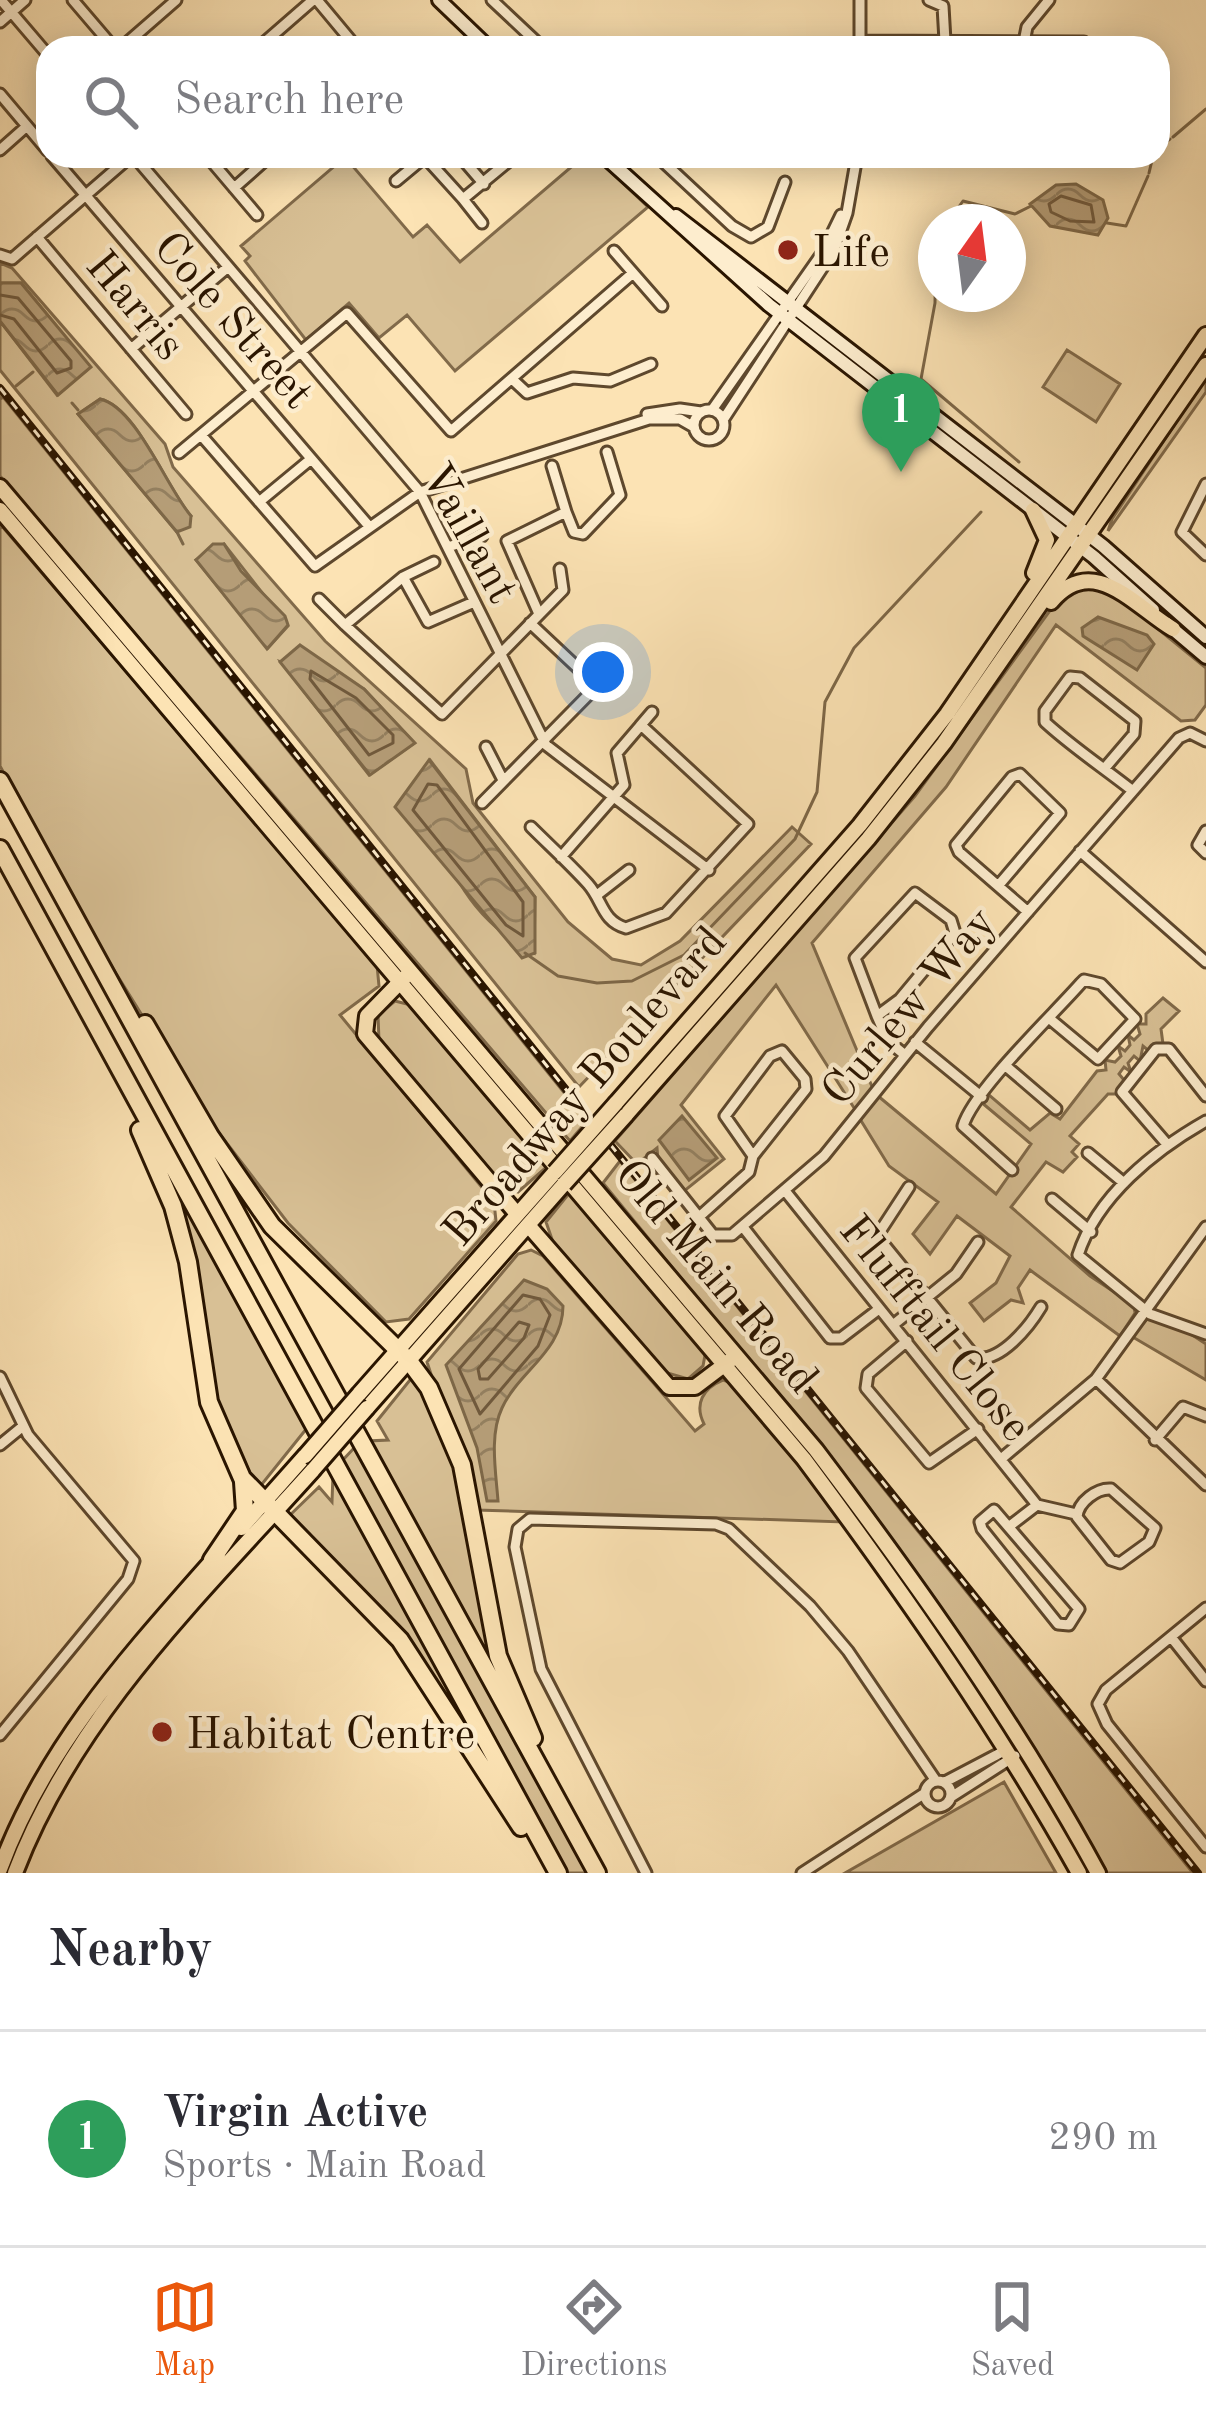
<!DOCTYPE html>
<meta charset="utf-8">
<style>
:root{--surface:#fff;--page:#f2f2f3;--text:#2b2b33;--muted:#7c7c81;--line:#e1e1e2;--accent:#ea580c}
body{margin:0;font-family:"Old Standard TT",serif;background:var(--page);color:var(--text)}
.compass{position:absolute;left:918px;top:204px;width:108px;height:108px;border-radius:50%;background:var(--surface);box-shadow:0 6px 30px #0003;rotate:14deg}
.you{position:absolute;left:603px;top:672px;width:42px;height:42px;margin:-30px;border:9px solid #fff;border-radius:50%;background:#1a73e8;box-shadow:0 0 0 18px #1a73e833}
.badge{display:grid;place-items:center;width:78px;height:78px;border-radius:50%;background:var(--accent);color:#fff;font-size:39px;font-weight:700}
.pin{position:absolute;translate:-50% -99px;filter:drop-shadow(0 3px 6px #0008)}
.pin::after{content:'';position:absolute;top:63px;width:42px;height:36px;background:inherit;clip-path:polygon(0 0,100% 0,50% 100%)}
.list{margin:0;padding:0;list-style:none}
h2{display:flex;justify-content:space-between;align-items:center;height:156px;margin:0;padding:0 48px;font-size:51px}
h2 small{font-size:39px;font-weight:400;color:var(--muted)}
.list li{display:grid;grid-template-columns:78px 1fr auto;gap:36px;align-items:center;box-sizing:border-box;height:216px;padding:0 48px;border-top:3px solid var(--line)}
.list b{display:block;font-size:45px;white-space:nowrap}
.list p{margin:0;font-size:39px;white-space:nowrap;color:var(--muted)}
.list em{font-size:39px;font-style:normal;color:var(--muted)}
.icon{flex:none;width:66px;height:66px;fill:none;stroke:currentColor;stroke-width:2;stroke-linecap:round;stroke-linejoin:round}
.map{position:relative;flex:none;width:1206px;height:1873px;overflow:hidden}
.search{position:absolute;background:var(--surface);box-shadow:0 6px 30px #0003;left:36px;right:36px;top:36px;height:132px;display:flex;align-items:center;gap:30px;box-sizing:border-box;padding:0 42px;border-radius:36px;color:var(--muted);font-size:45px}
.sheet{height:372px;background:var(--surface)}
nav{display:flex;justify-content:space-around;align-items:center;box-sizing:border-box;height:168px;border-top:3px solid var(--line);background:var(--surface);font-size:33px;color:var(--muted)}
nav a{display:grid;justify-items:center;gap:6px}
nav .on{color:var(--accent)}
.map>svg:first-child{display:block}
</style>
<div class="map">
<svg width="1206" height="1873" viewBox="0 0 1206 1873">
<defs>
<pattern id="water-waves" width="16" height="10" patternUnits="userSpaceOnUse" patternTransform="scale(3)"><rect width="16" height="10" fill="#b59d77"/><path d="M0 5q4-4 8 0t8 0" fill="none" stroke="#937f5f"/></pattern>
</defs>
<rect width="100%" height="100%" fill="#fce3b4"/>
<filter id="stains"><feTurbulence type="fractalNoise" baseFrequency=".00167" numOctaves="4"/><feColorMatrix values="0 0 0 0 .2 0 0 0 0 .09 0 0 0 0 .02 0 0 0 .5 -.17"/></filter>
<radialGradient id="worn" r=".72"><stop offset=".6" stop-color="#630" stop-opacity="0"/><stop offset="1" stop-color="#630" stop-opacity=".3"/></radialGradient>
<!-- green -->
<path fill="#d8c095" stroke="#816a4a" stroke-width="3" fill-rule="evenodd" d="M 584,156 L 594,156 L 648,207 L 455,371 L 407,315 L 379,338 L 349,303 L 306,340 L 245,261 L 250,256 L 241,246 L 345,157 L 413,237 L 427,225 L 460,262 Z
M 0,263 L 12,268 L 165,444 L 173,467 L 325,641 L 466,769 L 473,803 L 568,922 L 612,959 L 641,965 L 680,941 L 792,827 L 811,844 L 579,1087 L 0,370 L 0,321 L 57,395 L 90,367 L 21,283 L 0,283 ZM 100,399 C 136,406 167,489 191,516 L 176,531 L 78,414 ZM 224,544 L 288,626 L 268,648 L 196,560 ZM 281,662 L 364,689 L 414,743 L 369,775 ZM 430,760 L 535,897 L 534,953 C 459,914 443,853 419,777 Z
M 1067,350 L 1120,384 L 1096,422 L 1043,387 Z
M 1206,377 L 1206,392 L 1108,531 L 1112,519 Z
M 0,393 L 587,1121 L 570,1141 L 0,476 Z
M 0,524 L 377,965 L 379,986 L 340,1015 L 494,1202 L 496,1221 L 409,1319 L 386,1322 L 288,1223 L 199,1107 L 94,938 L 0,766 Z
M 1087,584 L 1114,593 L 1206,668 L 1206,705 L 1195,720 L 1181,721 L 1056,625 L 946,787 L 812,943 L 873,1089 L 856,1111 L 776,985 L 681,1105 L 724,1159 L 683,1192 L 658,1160 L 657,1148 L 637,1164 L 615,1141 L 915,796 L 1054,605 Z
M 1163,998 L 1179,1011 L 1161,1029 L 1163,1044 L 1149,1051 L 1143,1046 L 1140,1061 L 1134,1056 L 1128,1063 L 1131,1072 L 1124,1067 L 1119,1074 L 1124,1080 L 1118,1094 L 1108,1094 L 1070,1136 L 1079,1144 L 1072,1152 L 1077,1157 L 1063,1172 L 1046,1162 L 1011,1207 L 1090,1276 L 1134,1305 L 1135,1313 L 1120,1336 L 1030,1270 L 1018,1288 L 1023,1303 L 1011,1300 L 984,1321 L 970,1303 L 996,1283 L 1010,1256 L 957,1216 L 930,1254 L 913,1234 L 938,1202 L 889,1166 L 860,1119 L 878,1096 L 996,1194 L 1031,1144 L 981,1102 L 988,1094 L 1030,1130 L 1050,1113 L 1060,1119 L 1097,1071 L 1106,1070 L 1105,1060 L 1115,1062 L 1121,1056 L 1118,1046 L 1125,1051 L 1130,1045 L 1128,1035 L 1134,1040 L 1140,1034 L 1137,1024 L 1146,1024 L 1146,1014 Z
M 395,1001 L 411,1005 L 549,1165 L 518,1192 L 503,1187 L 379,1041 L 378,1015 Z
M 620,1161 L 1193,1873 L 1107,1873 C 966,1617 787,1408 603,1183 Z
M 167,1170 L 307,1428 L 258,1489 L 216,1406 Z
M 571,1191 L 706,1350 L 703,1366 L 688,1379 L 664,1372 L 554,1245 L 546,1222 Z
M 531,1250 L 543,1256 L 695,1431 L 704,1424 C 694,1404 703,1388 723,1380 L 735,1384 L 843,1522 L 476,1510 L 427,1362 L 518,1254 Z
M 1148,1318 L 1183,1329 L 1206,1344 L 1206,1380 L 1131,1336 Z
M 414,1375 L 450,1442 L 492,1648 L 484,1653 L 368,1441 L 388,1440 L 377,1421 Z
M 355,1447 L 587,1873 L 565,1873 L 341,1462 Z
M 333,1474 L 459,1707 L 452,1710 L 287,1518 L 319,1487 L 332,1502 Z
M 1004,1782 L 1056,1873 L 845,1873 Z"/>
<!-- water -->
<path fill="url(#water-waves)" stroke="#7d6747" stroke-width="3" d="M 1076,184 L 1103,200 L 1108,218 L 1098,235 L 1050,226 L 1030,204 L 1056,185 Z
M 0,283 L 21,283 L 91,367 L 58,395 L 0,321 Z
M 100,399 C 136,407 167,488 191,516 L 190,527 L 177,532 L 78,414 Z
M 213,544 L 224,544 L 241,571 L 285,616 L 288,625 L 267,649 L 196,560 Z
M 1098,617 L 1147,635 L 1154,644 L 1137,670 L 1083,636 L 1082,628 Z
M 300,645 L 364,689 L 415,743 L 370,775 L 280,662 Z
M 429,760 L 535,897 L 535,953 L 522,958 L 395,807 Z
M 682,1116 L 717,1158 L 689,1180 L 659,1140 Z
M 524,1280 L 547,1289 L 563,1306 C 563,1351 519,1371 502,1408 C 489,1435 496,1473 498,1501 L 487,1501 L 477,1448 L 446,1365 Z"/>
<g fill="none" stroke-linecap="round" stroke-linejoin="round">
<!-- shore -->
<path stroke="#70593c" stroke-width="3" d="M 1061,196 L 1091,205 L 1094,222 L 1070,221 L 1051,212 L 1049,204 Z
M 0,295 L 18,298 L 71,361 L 71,368 L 57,373 L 14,319 L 0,315
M 311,671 L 356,698 L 393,735 L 393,743 L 369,755 L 310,679 Z
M 428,784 L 437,785 L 523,902 L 523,936 L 506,925 L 413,810 Z
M 523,1295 L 540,1299 L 550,1315 L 538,1346 L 480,1414 L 459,1369 Z
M 519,1322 L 529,1325 L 524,1338 L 488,1379 L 480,1379 L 478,1369 Z"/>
<!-- stream -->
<path stroke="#7d6747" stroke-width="3" d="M 1173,137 L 1206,109
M 1158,148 L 1170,139
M 1149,173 L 1153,156
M 948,222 L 963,201 L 1015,214 L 1031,206
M 1107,223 L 1126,226 L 1148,176
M 936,242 L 935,303 L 921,379 L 1019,462
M 16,386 L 33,372
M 0,399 L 4,397
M 72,403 L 78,410
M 177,532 L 183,544
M 525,953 L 558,976 L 597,983 L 632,981 L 684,955 L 795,839 L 817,792 L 825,702 L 854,648 L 981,512"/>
<defs>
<path id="street" d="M 1,0 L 48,55
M 73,0 L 114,48
M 317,0 L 357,48
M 492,0 L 543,48
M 860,0 L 860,48
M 929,0 L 943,6 L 945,41
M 0,22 L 25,0
M 860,41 L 1084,42
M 1024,42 L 1027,27 L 1049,0
M 121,48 L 176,0
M 258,48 L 313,0
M 0,94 L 48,151
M 0,150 L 27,126
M 52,156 L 368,525
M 134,156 L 420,492 L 546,745 L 709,870
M 207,156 L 257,215
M 460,156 L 484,184
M 657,156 L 732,226 L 751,237 L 768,227 L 785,182
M 425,157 L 463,199 L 515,156
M 396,181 L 426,156
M 234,188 L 270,156
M 463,199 L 482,223
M 37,237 L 186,414
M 614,251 L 662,306
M 0,255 L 12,259 L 131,156
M 131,349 L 228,267
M 512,379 L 527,393 L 573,378 L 610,381 L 651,364
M694 425a15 15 0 1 1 30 0a15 15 0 1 1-30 0Z
M 712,410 L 823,252 L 841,215
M 647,414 L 680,409 L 701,412
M 723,420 L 834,250 L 847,213 L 857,156
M 201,435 L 315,566 L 420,492 L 649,419 L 680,419 L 694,427
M 179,453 L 347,313 L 451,431 L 633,273
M 552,466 L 566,512
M 1206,484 L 1182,532 L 1206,555
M 259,502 L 311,459
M 448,547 L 482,536
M 403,577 L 434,562
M 319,599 L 345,625
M 474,602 L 428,622 L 403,577 L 345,625 L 442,714 L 563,590 L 560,569
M 539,614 L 507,541 L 566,512 L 574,532 L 583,534 L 620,495 L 607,452
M 640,726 L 652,712
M 486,747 L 503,780
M 1104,769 L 1134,734 L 1135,721 L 1080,678 L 1070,677 L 1045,711 L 1045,722 C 1072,747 1104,768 1133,791
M 482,803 L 597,686 L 530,623
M 531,827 C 550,846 570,864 588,884 C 603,901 602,921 626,928 L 666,913 L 748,824 L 641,725 L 617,753 L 624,785 L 561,857
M 1206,831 L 1198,845 L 1206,853
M 1080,851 L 1206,962
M 998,886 L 1060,813 L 1020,774 L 1012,777 L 956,845 L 959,852 C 982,872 1005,892 1028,912
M 915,893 L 951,920 L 955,933 L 900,999 L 877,1016 L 855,958 Z
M 597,895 L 629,870
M 877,1016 L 888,1041 L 905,1055
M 915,1042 L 982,1097
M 1007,1067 L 1056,1109
M 1206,1121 C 1155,1150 1097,1196 1078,1255 L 1150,1314 L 1206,1334
M 1166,1143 L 1122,1092 L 1156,1049 L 1169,1049 L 1206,1096
M 1088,1153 L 1124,1183
M 652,1158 L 713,1235 L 732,1235 L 824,1156 L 928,1027 L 1179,738 L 1190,733 L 1206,741
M 1012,1170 L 963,1126 C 973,1091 1053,1015 1081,983 L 1084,980 L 1101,984 L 1135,1019 L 1098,1059 L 1050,1019
M 909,1187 L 877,1236 L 976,1358 C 1001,1362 1029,1327 1041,1307
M 786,1192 L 1037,1505
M 1052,1199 L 1091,1232
M 699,1217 L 749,1172 L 753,1156 L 806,1089 L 805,1079 L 782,1051 L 770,1056 L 725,1116 L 753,1156
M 743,1227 L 830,1338 L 841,1338 L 879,1309
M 893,1325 L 956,1274 L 978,1242
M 907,1341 L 868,1374 L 866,1388 L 929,1463 L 978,1429
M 0,1377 L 28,1435 L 134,1561 L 128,1579 L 0,1735
M 1096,1379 L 1206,1485
M 1155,1440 L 1183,1407 L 1206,1416
M 0,1445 L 22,1427
M 1001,1459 L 1096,1379 L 1206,1227
M 1111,1489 L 1155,1528 L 1149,1542 L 1120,1563 L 1111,1560 L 1077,1517 C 1078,1502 1097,1488 1111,1489 Z
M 1037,1505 L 1076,1514
M 994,1510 L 1079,1609 L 1069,1625 L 1058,1624 L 982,1529 L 980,1522 Z
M 1011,1525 L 1037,1505
M 1206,1608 L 1106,1690 L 1098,1704 L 1107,1724 L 1206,1847
M 1171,1637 L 1206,1681
M925 1794a13 13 0 1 1 26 0a13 13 0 1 1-26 0Z
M 945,1782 L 1006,1750
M 951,1797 L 1015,1756
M 646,1873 L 541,1669 L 515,1547 L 518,1529 L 530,1519 L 716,1524 L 729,1529 L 810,1606 L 848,1651 L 936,1781
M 802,1873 L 925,1793"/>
<path id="secondary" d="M 439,0 L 489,48
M 604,156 L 769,305 L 1094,557 L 1153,610
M 676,216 L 1103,546 L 1206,637
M 1167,624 L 1206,657"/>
<path id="primary" d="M 0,487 L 816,1450 C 918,1585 1017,1724 1098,1873
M 0,510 L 804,1459 C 903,1592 998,1728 1079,1873
M 1033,510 L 1047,540 L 1034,573
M 1051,602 C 1093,552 1133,605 1173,629
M 404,978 L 367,1016 L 365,1034 L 517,1214
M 616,1103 L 860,825 L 947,714 L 1206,335
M 626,1115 L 868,839 L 944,743 L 1206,365
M 528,1225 L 669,1387 L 695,1387 L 732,1359
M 359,1394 L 555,1172
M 367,1408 L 564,1184
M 241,1528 L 305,1456
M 0,1869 C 46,1744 132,1652 218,1554
M 15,1873 C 75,1714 202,1594 313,1470"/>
<path id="highway" d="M 0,781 L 597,1873
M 0,849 L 558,1873
M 145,1024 L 210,1136 L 272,1226 L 409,1361 L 429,1388 L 462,1465 L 498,1656 L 533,1738
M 140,1130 L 173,1206 L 188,1262 L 209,1402 L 242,1478 L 400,1640 L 521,1827
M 212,1560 L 245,1511 L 243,1482"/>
</defs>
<!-- street casing -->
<use href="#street" stroke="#5e482d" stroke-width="15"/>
<!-- secondary casing -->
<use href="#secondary" stroke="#2a1500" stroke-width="18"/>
<!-- primary casing -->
<use href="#primary" stroke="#2a1500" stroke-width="20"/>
<!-- highway casing -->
<use href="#highway" stroke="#2a1500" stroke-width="22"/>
<!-- street -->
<use href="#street" stroke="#fdedce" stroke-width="9"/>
<!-- secondary -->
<use href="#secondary" stroke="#fdedce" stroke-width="12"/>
<!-- primary -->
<use href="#primary" stroke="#fce3b4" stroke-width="14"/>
<!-- highway -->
<use href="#highway" stroke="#fce3b4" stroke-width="16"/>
<defs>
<path id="rail" d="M 0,388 L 1198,1873"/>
</defs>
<!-- rail casing -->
<use href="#rail" stroke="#2a1500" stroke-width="8"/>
<!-- rail -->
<use href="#rail" stroke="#fdedce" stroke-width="3" stroke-dasharray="9" stroke-linecap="butt"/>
<defs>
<path id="primary-bridge" d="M 555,1172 L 616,1103
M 564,1184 L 626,1115
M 305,1456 L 359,1394
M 313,1470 L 367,1408"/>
</defs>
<!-- primary-bridge casing -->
<use href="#primary-bridge" stroke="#2a1500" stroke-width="20" stroke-linecap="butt"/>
<!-- primary-bridge -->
<use href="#primary-bridge" stroke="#fce3b4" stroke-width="14"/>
</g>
<!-- markers -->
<g fill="#8f2418" stroke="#fdedce" stroke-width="4.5">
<circle cx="788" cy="250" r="12"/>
<circle cx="162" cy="1732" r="12"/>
</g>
<g text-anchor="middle" stroke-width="9" stroke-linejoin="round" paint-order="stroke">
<!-- poi labels -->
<g font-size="45" fill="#2a1500" stroke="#fdedce" text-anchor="start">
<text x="812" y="266">Life</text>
<text x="186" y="1748">Habitat Centre</text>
</g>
<!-- street labels -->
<g font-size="45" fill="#2a1500" stroke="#fdedce">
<text transform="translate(137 304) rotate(50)" y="16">Harris</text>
<text transform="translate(235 319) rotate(49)" y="16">Cole Street</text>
<text transform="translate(471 532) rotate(61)" y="16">Vaillant</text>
<text transform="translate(907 1005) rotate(-50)" y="16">Curlew Way</text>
<text transform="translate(583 1085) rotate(-49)" y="16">Broadway Boulevard</text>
<text transform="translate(718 1275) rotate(50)" y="16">Old Main Road</text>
<text transform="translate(937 1327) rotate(51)" y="16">Flufftail Close</text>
</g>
</g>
<rect width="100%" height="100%" filter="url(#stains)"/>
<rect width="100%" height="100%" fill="url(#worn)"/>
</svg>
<svg class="compass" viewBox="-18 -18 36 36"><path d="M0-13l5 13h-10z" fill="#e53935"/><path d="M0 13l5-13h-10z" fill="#7c7c81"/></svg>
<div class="you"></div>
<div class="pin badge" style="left:901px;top:472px;background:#2e9e5b">1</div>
<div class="search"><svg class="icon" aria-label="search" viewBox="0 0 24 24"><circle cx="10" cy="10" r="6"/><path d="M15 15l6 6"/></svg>Search here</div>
</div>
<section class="sheet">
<h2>Nearby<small></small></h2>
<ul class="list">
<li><span class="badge" style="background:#2e9e5b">1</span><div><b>Virgin Active</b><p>Sports · Main Road</p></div><em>290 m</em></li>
</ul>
</section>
<nav>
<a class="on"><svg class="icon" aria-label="map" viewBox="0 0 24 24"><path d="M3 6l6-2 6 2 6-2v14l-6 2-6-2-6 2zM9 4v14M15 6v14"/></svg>Map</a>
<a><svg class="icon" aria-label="directions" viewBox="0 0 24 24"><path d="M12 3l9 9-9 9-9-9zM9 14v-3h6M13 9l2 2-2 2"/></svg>Directions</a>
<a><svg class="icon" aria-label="saved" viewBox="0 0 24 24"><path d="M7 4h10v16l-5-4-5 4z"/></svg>Saved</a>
</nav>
